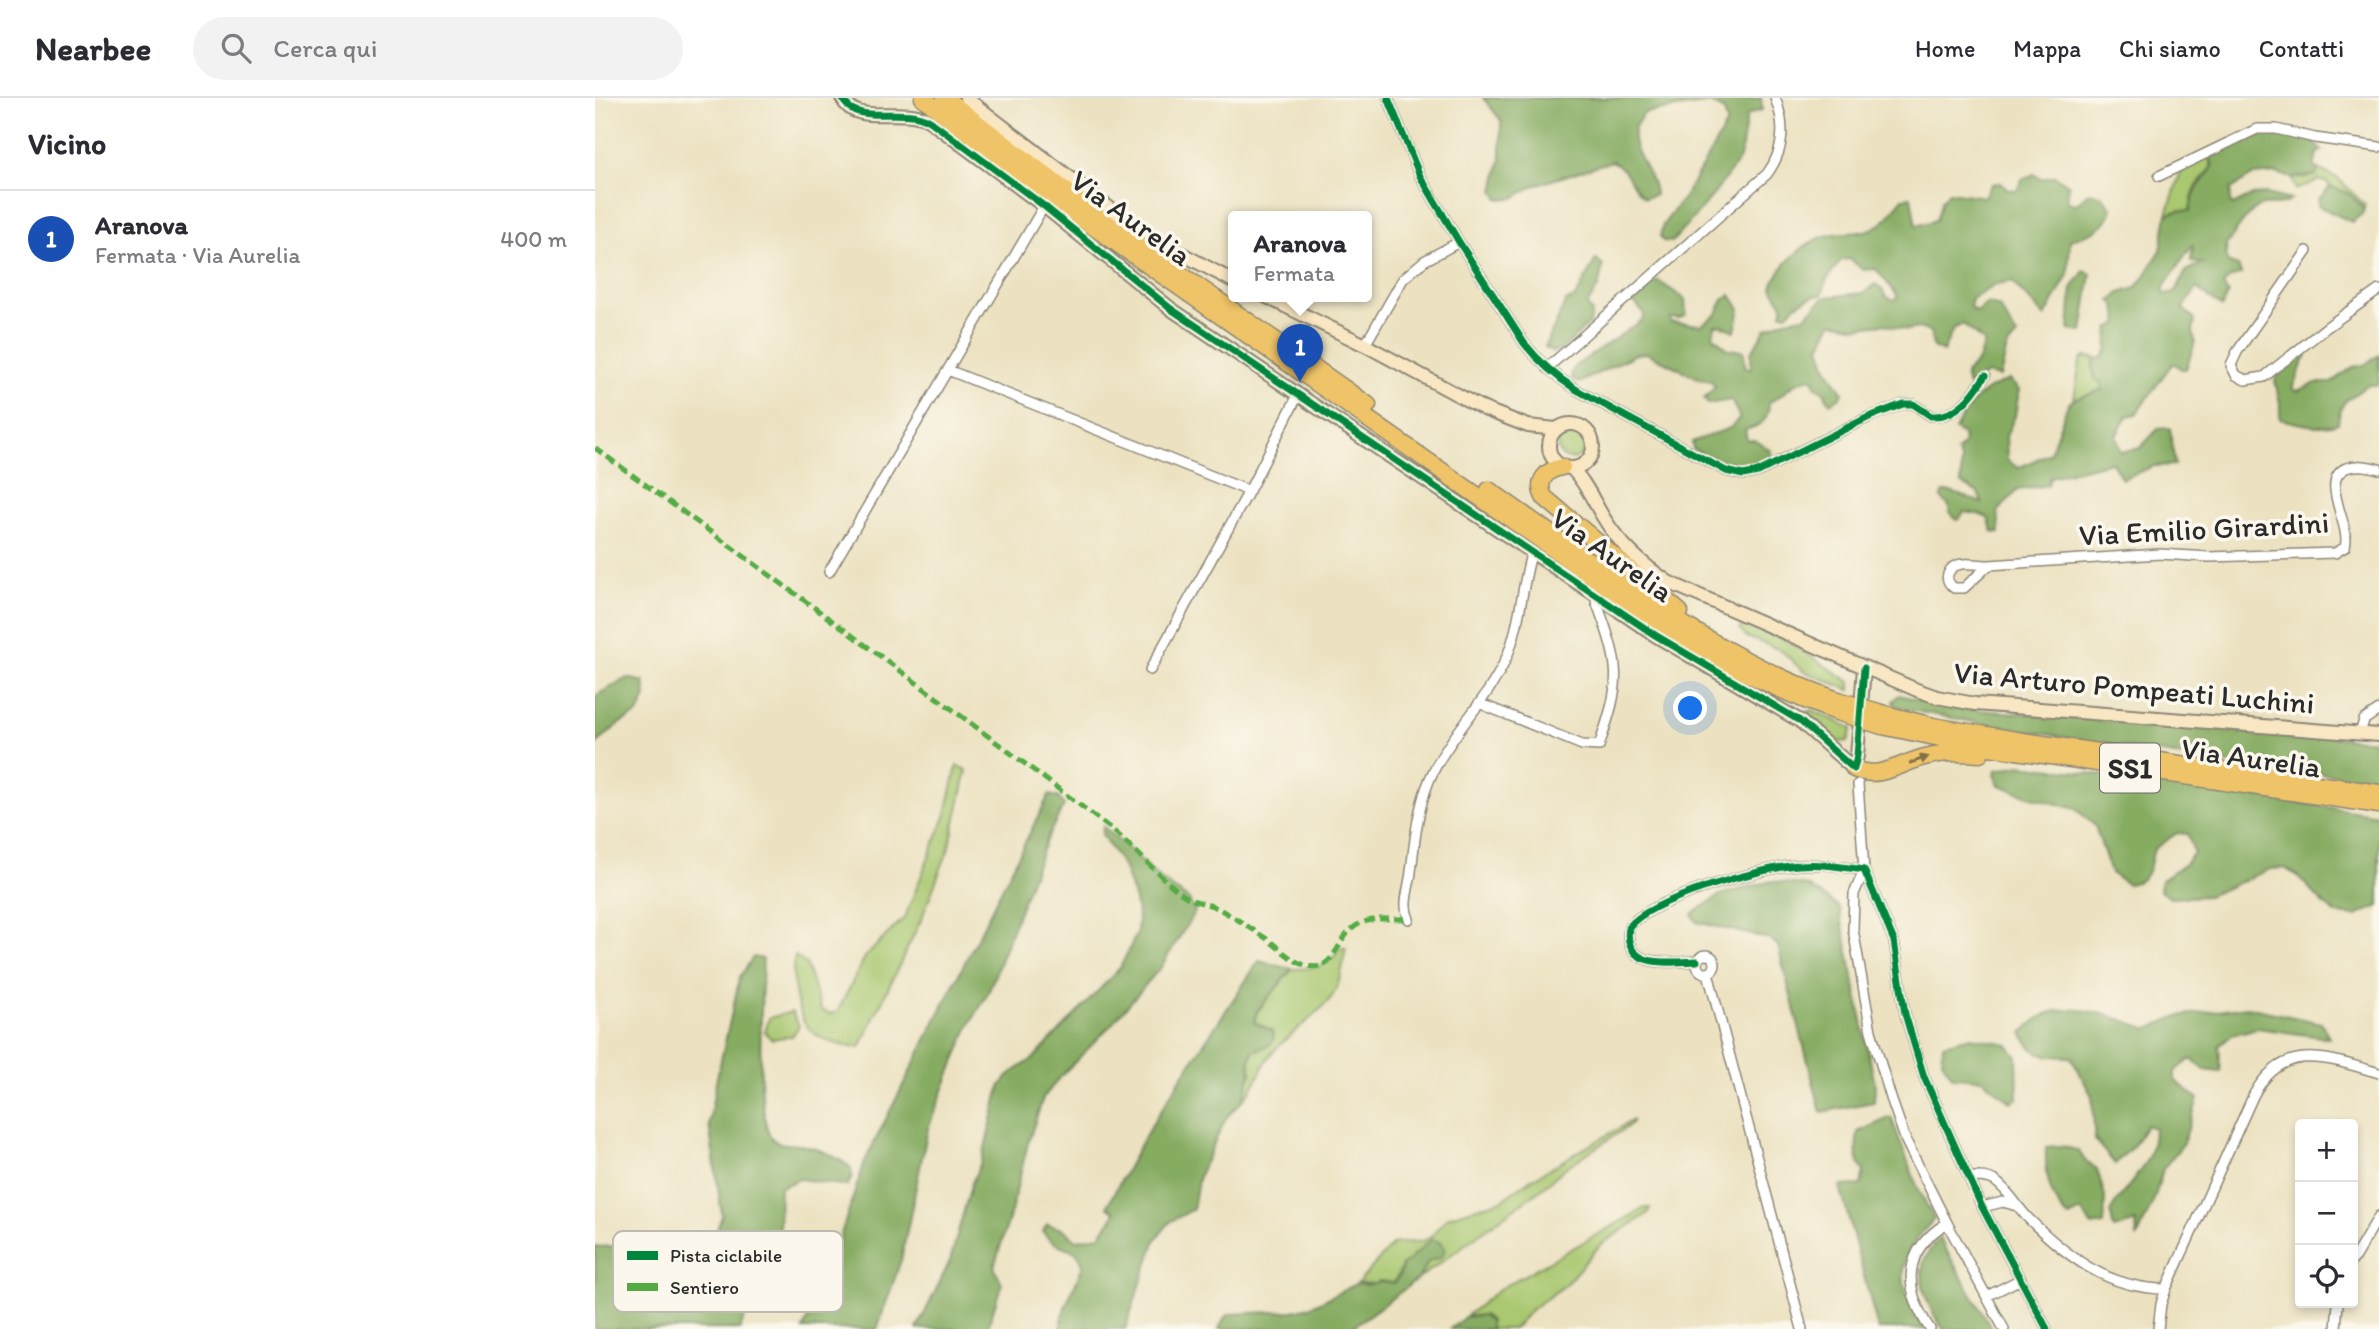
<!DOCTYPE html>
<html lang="it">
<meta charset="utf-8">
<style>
:root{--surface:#fff;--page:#f2f2f3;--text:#2b2b33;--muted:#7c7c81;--line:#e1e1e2;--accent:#7c3aed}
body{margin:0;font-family:Itim,sans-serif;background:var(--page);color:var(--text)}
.controls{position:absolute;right:21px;bottom:21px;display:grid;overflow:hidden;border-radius:7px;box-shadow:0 4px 10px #0003}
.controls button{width:63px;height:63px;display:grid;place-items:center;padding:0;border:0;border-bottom:2px solid var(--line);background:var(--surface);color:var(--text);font:35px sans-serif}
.you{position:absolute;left:1096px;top:611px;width:24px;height:24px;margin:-18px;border:5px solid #fff;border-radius:50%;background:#1a73e8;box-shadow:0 0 0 10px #1a73e833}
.badge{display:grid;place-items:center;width:46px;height:46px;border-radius:50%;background:var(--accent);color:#fff;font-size:23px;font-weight:700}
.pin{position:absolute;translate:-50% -58px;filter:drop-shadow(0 2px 4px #0008)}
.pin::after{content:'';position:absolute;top:37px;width:24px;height:21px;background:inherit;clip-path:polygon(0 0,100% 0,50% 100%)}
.popup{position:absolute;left:633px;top:113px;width:144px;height:91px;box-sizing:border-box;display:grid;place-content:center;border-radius:7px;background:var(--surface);filter:drop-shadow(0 2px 5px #0005);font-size:23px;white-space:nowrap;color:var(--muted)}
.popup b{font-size:26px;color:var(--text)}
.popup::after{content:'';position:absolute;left:50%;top:100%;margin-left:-14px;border:14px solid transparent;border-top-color:var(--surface)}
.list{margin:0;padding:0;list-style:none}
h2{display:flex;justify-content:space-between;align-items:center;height:91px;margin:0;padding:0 28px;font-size:30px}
h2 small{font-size:23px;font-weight:400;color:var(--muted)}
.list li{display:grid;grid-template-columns:46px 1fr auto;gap:21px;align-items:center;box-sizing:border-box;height:98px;padding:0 28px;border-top:2px solid var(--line)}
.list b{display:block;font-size:26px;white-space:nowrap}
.list p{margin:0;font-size:23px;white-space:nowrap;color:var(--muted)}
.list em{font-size:23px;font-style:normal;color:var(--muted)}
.icon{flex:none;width:38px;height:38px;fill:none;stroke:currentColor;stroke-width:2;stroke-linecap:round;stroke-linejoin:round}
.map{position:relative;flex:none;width:1784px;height:1231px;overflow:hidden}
header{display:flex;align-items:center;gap:42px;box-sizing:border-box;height:98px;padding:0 35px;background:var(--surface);border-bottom:2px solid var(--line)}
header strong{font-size:33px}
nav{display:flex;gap:38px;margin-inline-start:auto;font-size:24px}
.search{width:490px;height:63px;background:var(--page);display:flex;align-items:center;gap:18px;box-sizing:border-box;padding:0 24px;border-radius:38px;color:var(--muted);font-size:26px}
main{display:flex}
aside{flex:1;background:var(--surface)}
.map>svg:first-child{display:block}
</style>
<header>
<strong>Nearbee</strong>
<div class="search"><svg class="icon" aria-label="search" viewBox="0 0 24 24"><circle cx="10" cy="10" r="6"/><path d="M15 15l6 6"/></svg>Cerca qui</div>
<nav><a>Home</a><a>Mappa</a><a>Chi siamo</a><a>Contatti</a></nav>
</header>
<main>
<aside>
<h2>Vicino<small></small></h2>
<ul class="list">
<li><span class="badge" style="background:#1a4fb4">1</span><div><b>Aranova</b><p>Fermata · Via Aurelia</p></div><em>400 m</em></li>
</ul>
</aside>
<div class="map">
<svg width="1784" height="1231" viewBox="0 0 1784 1231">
<rect width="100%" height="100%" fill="#fbf7ec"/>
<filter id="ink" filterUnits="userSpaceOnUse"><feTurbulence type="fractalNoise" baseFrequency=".0143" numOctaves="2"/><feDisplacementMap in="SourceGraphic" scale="14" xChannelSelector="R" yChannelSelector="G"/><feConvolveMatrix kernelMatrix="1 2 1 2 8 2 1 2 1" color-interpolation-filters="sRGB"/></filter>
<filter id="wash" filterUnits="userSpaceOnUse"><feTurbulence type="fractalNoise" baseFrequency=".00686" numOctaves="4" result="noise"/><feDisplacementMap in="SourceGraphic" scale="28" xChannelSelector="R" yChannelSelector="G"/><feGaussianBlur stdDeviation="1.57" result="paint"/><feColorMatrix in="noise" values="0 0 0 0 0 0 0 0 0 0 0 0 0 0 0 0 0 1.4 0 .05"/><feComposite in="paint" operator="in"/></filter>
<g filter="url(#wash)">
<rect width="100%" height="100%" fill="#ece2c1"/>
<!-- green -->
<path fill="#a9c870" stroke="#6a7a4e" stroke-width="2" d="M 1612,58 C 1622,72 1611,75 1603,86 C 1597,94 1596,104 1595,114 L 1586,112 L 1572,116 L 1586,73 L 1589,69 Z
M 1723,71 L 1744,81 L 1770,107 L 1769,110 L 1753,95 L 1735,89 L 1733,85 L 1724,82 L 1701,92 L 1697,81 L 1721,77 Z
M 1489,259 L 1500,260 L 1498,270 L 1500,282 L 1506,283 L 1507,292 L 1479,301 L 1485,263 Z
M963 348a13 13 0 1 1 26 0a13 13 0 1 1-26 0Z
M 1148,524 L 1191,542 L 1255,584 L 1255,592 L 1208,573 L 1186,552 L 1151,539 L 1145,531 Z
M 1217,612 L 1257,630 L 1253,643 L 1243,644 L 1211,620 L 1210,615 Z
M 362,668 L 372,672 L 354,750 L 325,824 L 265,949 C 249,950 220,941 211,927 C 201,911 195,875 200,858 L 211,866 L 226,912 L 234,916 L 243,913 L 270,859 L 310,819 L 351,716 Z
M 746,850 L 751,850 C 748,865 747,880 740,893 C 731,912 692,937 677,955 C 665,969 661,990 648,1002 L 656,975 L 655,963 L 658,953 L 674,947 L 677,933 L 659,924 L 662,914 L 697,871 C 720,871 733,869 746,850 Z
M 197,914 L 204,928 L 197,938 L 176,941 L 170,934 L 174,920 Z
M 1038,1022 L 1035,1027 L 970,1070 L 947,1090 L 823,1181 L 834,1163 L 846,1159 L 816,1161 L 807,1168 L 799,1185 C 786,1183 776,1187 763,1185 L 798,1146 C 810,1143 823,1147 834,1140 C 842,1134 846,1123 855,1118 L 907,1102 L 935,1082 Z
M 1050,1110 L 1055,1110 L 1052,1116 L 1005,1147 L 969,1188 L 938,1210 L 918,1231 L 895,1231 L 895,1223 L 888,1217 L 870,1219 L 906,1190 Z"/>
<!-- forest -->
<path fill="#86ac62" stroke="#586c46" stroke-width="2" fill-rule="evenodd" d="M 888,0 L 1166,0 L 1167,12 L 1152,17 L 1145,60 L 1120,95 L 1077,144 L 1068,143 L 1065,138 L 1068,127 L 1092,95 L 1132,25 L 1129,13 L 1115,5 L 1049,15 C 1047,19 1042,24 1040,29 C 1033,53 1059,73 1060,97 L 1050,100 C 1033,87 1037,74 1017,63 L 938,88 L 919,100 L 904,101 L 899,93 L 906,60 L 906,22 Z
M 1676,34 L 1716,42 L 1727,53 L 1722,55 L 1719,70 L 1723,71 L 1721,77 L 1697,80 L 1682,75 L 1659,77 L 1636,91 L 1635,104 L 1638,107 L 1658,97 L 1672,96 L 1696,102 C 1683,109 1681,106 1669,107 C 1656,108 1639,137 1631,147 L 1632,164 L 1643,168 L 1646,176 L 1635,180 L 1628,187 L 1633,196 L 1627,209 L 1602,190 L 1588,211 L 1600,221 L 1598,234 L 1600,244 L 1591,271 L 1586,271 L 1582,267 L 1577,266 L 1541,316 L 1532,318 L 1521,338 L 1526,354 L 1545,350 L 1563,331 L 1575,330 L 1580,367 L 1559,368 L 1527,381 L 1517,364 L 1455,379 L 1453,387 L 1423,392 L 1403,413 L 1405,435 L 1398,434 L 1393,420 L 1383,416 L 1369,414 L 1363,422 L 1354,414 L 1354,408 L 1346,400 L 1349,394 L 1356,394 L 1387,405 L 1383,395 L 1366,385 L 1366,363 L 1362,353 L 1369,346 L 1368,337 L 1360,332 C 1374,304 1385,293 1414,282 L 1424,292 L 1420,318 L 1411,338 L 1412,362 L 1423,370 L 1455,355 L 1473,306 L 1479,301 L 1507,292 L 1506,284 L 1500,283 L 1498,270 L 1500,260 L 1507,260 L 1512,253 L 1514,231 L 1524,224 L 1520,206 L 1516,203 L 1525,195 L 1541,190 L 1548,181 L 1566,152 L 1572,116 L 1586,112 L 1595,113 C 1598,92 1604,88 1617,71 L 1617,64 L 1612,58 L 1649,42 ZM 1598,146 L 1596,164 L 1608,165 L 1591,173 L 1580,195 L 1569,196 L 1569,189 Z
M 1439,76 L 1446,81 L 1460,78 L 1474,88 L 1472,104 L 1482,106 L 1493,95 L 1506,97 L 1517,111 C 1511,132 1494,135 1475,142 L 1473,177 L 1450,219 L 1416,183 L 1400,187 L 1377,201 L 1375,209 L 1381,214 L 1393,205 L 1404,209 L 1422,238 L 1412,249 L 1405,279 L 1392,276 L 1373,288 L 1370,276 L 1383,263 L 1389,244 L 1368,226 L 1358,231 L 1348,254 L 1338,249 L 1336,234 L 1324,230 L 1311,232 L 1289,226 L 1262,229 L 1237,224 L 1225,249 L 1233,272 L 1248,295 L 1244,300 L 1235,305 L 1229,294 L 1220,288 L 1219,280 C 1194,282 1193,297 1174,304 C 1174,321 1167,328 1150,332 L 1152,342 L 1160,342 L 1176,353 L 1176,363 C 1139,379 1131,369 1098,351 L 1097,344 L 1135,330 L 1145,320 L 1136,302 L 1113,306 L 1109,301 L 1120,288 L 1116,283 L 1105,281 L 1052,255 L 1041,256 L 984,285 L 978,282 L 976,276 L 980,268 L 1046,223 L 1050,217 L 1039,204 L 1045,193 L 1063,183 L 1090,201 L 1091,217 L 1085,220 L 1075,220 L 1076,224 L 1106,227 L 1122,216 L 1128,201 L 1136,197 L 1145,211 L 1140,233 L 1126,227 L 1120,227 L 1118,238 L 1133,251 L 1149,253 L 1150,268 L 1156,271 L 1156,255 L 1171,230 L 1190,222 L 1209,219 L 1230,199 L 1269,195 L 1280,186 L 1286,190 L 1291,199 L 1300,202 L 1303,198 L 1281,171 L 1268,172 L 1255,161 L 1246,162 L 1231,183 L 1227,197 C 1213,198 1201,205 1193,216 L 1186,215 L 1188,207 L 1177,190 C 1182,168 1213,141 1234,137 C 1253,133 1270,138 1287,125 C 1295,119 1301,108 1308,100 L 1316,99 L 1321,128 L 1341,122 L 1347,102 L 1354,94 L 1389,99 L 1396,86 L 1406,85 L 1413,91 L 1422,92 L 1427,82 Z
M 1735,89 L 1753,95 L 1769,110 L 1768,115 L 1757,124 L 1723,108 L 1723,102 Z
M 1001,161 L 1008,168 L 1003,189 L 992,207 L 997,215 L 995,225 L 967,251 L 958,254 L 950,249 L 971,203 L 980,200 Z
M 1489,173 L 1496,176 L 1487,234 L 1474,232 L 1477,190 Z
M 1707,254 L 1712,256 L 1697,290 L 1702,293 L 1721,285 L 1736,285 L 1758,269 L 1769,267 L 1784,257 L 1784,287 L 1772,287 C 1754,303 1746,298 1743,325 C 1724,332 1704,325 1685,321 L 1685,305 L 1680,283 L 1682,276 L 1701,256 Z
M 32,580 L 49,584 L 51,599 L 43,616 L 25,625 L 0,647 L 0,598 Z
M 1304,597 L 1357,610 L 1784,643 L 1784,682 L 1622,664 L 1378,624 L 1310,611 L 1299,607 L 1298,603 Z
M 1426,667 L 1591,687 L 1784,717 L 1784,808 L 1761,818 L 1742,816 L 1729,806 L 1702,777 L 1689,770 L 1675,771 L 1613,798 L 1575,800 L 1565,793 L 1566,782 L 1590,766 L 1599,755 L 1593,736 L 1582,735 L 1559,751 C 1553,771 1556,783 1532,786 L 1516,775 L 1500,728 L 1481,711 L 1433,698 L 1404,687 L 1400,678 L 1401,672 Z
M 454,697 L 463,699 L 469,707 L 451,742 L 393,895 L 373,930 L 333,1030 L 306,1162 L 282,1231 L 208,1231 L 232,1179 L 270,1063 Z
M 508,728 L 568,783 L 594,802 L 600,814 L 566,869 L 516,927 L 465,979 L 448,1000 L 433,1045 L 416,1114 L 399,1169 L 407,1185 L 392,1231 L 322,1231 L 355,1163 L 376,1087 L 387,1062 L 405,989 L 415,976 L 439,960 L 525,870 L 542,835 L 543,820 L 540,802 L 528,768 L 507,737 Z
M 1177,783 L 1213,788 L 1244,809 L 1280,987 L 1279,1004 L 1226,1014 L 1183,848 L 1175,841 L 1102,824 L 1097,816 L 1125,797 Z
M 158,859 L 168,861 C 167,889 158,1032 180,1043 C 187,1047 198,1046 207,1047 C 224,1051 243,1059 256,1070 L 257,1079 L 252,1088 L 205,1081 L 185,1089 L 184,1135 L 145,1231 L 0,1231 L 0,1149 L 26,1148 L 56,1176 L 63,1205 L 71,1222 L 86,1211 L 102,1191 L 127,1117 L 114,1026 L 121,984 L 145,879 Z
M 664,863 L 697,871 L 662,913 L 659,924 L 677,933 L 679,941 L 674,947 L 658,953 L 655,963 L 656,975 L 648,1002 L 631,1020 L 604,1077 L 598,1111 L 575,1124 L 561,1141 L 530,1231 L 465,1231 L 470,1209 L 488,1168 C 485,1145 461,1154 448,1134 L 452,1126 L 469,1132 L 482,1142 L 504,1138 L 517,1121 L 520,1114 L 512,1108 L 550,1038 L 586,980 Z
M 1652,909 L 1726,925 L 1734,940 L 1662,930 L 1637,937 L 1624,948 L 1626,974 L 1610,972 L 1596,961 L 1580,973 L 1580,982 L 1603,1001 L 1588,1046 L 1568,1071 L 1560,1099 L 1542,1140 L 1541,1124 L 1519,1131 L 1515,1114 C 1533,1083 1559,1069 1559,1030 L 1551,1027 L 1540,1046 L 1520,1066 L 1500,1042 L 1497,998 L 1476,959 C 1449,958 1440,961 1427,935 C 1432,930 1438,924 1444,920 C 1474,900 1522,920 1553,931 L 1583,918 Z
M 1376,939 L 1412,946 L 1422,959 L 1423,1000 L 1416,1004 L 1387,981 L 1358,979 L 1347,963 L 1348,946 Z
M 1296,1019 L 1322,1088 L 1339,1121 C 1332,1130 1319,1141 1314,1152 C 1301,1180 1313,1208 1330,1231 L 1283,1231 L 1245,1088 L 1266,1087 L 1269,1073 C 1259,1061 1261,1049 1263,1034 Z
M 1467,1048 L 1484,1053 L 1490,1063 L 1502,1071 L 1510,1099 L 1509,1126 L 1497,1128 L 1486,1113 L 1474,1119 C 1454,1103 1450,1074 1451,1049 Z
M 1344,1140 L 1397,1231 L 1348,1231 C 1335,1212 1322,1188 1329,1163 C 1331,1156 1339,1147 1344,1140 Z
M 837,1141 L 846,1145 L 850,1152 L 846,1159 L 834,1163 L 823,1181 L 755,1231 L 624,1231 L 630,1219 L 635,1216 L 698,1213 L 715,1209 L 763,1185 L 772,1187 L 785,1183 L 799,1185 L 805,1177 L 807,1168 Z
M 888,1217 L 895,1223 L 895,1231 L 855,1231 L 870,1219 Z"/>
</g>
<g filter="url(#ink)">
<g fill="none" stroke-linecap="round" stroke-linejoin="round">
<defs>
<path id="street" d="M 793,0 L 825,78 L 864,144 L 929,245 C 944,264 961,279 982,292 L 1131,373 L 1148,377 L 1163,374 L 1274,319 L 1308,306 L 1318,306 L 1336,318 C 1362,320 1378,297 1390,278
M 1564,78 L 1662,31 L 1681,31 L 1720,40 L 1784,49
M 1712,153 L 1642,254 L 1636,267 L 1641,277 L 1650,282 L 1669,279 L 1732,229 L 1784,192
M 770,247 L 808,181 L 829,163 L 864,144
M 952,270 L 1172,76 C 1189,53 1191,27 1180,0
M 353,272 L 654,393
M 1394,467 L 1369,490 L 1359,490 C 1354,486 1350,481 1354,474 C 1360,461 1382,467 1394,467 L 1565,456 L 1614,459 L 1740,455 L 1750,449 C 1757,427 1723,383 1751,370 C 1761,366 1774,368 1784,371
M 234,474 L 449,108
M 555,572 L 654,393 L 703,297
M 886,606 L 987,647 L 1004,648 C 1027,581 1026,570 1001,503 L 1003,498
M 1765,636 L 1769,622 L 1784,612
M 1263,686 L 1269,772 L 1259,796 L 1258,831 L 1276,933 L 1296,1000 L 1311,1043 L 1352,1125 L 1409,1231
M 814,821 C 807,806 814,791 816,774 C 820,740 823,702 840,670 C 860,632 892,602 910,563 C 926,528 926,489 937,453
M1102 866a9 9 0 1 1 18 0a9 9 0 1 1-18 0Z
M 1102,863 C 1075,864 1027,872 1034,829 C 1055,801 1168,769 1204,767 C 1226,765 1247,769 1269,772 L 1299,843 L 1310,916 L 1329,979 L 1387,1109 L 1452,1231
M 1113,875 L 1207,1231
M 1374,1079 C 1383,1079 1392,1078 1400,1083 C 1413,1092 1421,1107 1432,1119 C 1471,1158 1513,1191 1571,1191
M 1387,1109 L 1408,1104 L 1422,1108
M 1758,1162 L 1784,1118
M 1392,1198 L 1426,1181
M 1335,1231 C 1308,1191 1307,1152 1352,1125
M 1563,1231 L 1566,1206 L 1571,1191 L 1659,996 C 1690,941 1735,961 1784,975
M 1741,1231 L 1743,1205"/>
<path id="secondary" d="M 247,0 C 261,30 307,6 335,23 L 449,108 L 576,211 L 1060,537 L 1205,623 L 1259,671 L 1262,658 L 1269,570
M 371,0 L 521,115 L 576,150 L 638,183
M 670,198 L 770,247 L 889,311 L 933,328 L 961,331
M954 348a22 22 0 1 1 44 0a22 22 0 1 1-44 0Z
M 976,370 C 991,384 999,405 1010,422 C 1026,448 1048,467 1073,484 L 1322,592 L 1342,599 L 1380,606 L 1784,637"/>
<path id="highway" d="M 328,0 L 490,123 L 1027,499 C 1095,545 1164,587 1242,614
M 350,0 L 518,129 L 773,307
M 967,369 C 951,372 941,383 949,399 L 1085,514
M 894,392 C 1005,469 1114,558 1243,602
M 1290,616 L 1338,628 L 1421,642 L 1784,695
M 1287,628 L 1374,646 L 1784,707
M 1259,671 C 1286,683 1308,663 1334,658 C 1351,654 1368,655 1385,656"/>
</defs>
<!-- street casing -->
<use href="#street" stroke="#8c8676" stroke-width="12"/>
<!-- secondary casing -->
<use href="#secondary" stroke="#8c8676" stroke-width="16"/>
<!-- highway casing -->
<use href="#highway" stroke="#8c8676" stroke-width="19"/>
<!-- street -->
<use href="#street" stroke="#fff" stroke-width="9"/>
<!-- secondary -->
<use href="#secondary" stroke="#f9e7c3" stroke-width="12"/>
<!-- highway -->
<use href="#highway" stroke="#efc469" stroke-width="16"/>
<defs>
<path id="highway-bridge" d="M 1243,602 L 1290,616
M 1242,614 L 1287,628"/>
</defs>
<!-- highway-bridge casing -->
<use href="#highway-bridge" stroke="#8c8676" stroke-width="19" stroke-linecap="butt"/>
<!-- highway-bridge -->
<use href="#highway-bridge" stroke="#efc469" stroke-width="16"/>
<!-- quiet -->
<path stroke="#54ab44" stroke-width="5" stroke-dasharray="10 5" stroke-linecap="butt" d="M 0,350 C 171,474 343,599 511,727 C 539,748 561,777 590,798 C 600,805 613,805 624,811 C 639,819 654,829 669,839 C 683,848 696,864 713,868 C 739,874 742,842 758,830 C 773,818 796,821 814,821"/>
<defs>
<path id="cycleway" d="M 247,0 C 261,30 307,6 335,23 L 449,108 L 576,211 L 1060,537 L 1205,623 L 1259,671 L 1262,658 L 1269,570
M 793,0 L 825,78 L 864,144 L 929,245 C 944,264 961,279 982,292 L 1131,373 L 1148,377 L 1163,374 L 1274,319 L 1308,306 L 1318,306 L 1336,318 C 1362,320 1378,297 1390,278
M 1102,863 C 1075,864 1027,872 1034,829 C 1055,801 1168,769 1204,767 C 1226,765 1247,769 1269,772 L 1299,843 L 1310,916 L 1329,979 L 1387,1109 L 1452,1231"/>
</defs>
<!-- cycleway casing -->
<use href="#cycleway" stroke="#fbf7ec" stroke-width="11"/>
<!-- cycleway -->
<use href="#cycleway" stroke="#00873e" stroke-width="7"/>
</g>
<!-- one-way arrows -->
<defs><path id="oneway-solid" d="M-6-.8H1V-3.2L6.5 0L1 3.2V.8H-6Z" transform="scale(1.75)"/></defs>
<use fill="#837047" href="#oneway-solid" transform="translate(1324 662) rotate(-19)"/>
</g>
<g text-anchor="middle" stroke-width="7" stroke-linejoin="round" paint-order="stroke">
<!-- shield labels -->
<rect fill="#fbf7ec" stroke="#696865" stroke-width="2" x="1505" y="645.5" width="60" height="49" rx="5"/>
<g font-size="28" font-weight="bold" fill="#2b2b2b">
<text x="1535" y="680">SS1</text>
</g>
<!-- street labels -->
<g font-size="30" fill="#2b2b2b" stroke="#fbf7ec">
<text transform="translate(536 120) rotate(36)" y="10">Via Aurelia</text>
<text transform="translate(1609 431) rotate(-3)" y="10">Via Emilio Girardini</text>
<text transform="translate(1017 457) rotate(35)" y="10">Via Aurelia</text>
<text transform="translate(1539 590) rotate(5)" y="10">Via Arturo Pompeati Luchini</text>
<text transform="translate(1656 660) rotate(8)" y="10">Via Aurelia</text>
</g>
</g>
<!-- legend -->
<rect x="18" y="1133" width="230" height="81" rx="10" fill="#fbf7ec" stroke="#bdbab2" stroke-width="2"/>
<rect x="32" y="1153" width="31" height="9" fill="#00873e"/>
<rect x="32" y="1185" width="31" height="8" fill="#54ab44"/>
<g font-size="19" fill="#2b2b2b">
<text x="75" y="1164">Pista ciclabile</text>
<text x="75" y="1196">Sentiero</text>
</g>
</svg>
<div class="controls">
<button>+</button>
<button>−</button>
<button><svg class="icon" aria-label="locate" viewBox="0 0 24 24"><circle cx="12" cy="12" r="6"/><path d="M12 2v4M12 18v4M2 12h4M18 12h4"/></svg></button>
</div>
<div class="you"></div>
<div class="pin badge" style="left:705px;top:284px;background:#1a4fb4">1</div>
<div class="popup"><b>Aranova</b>Fermata</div>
</div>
</main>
